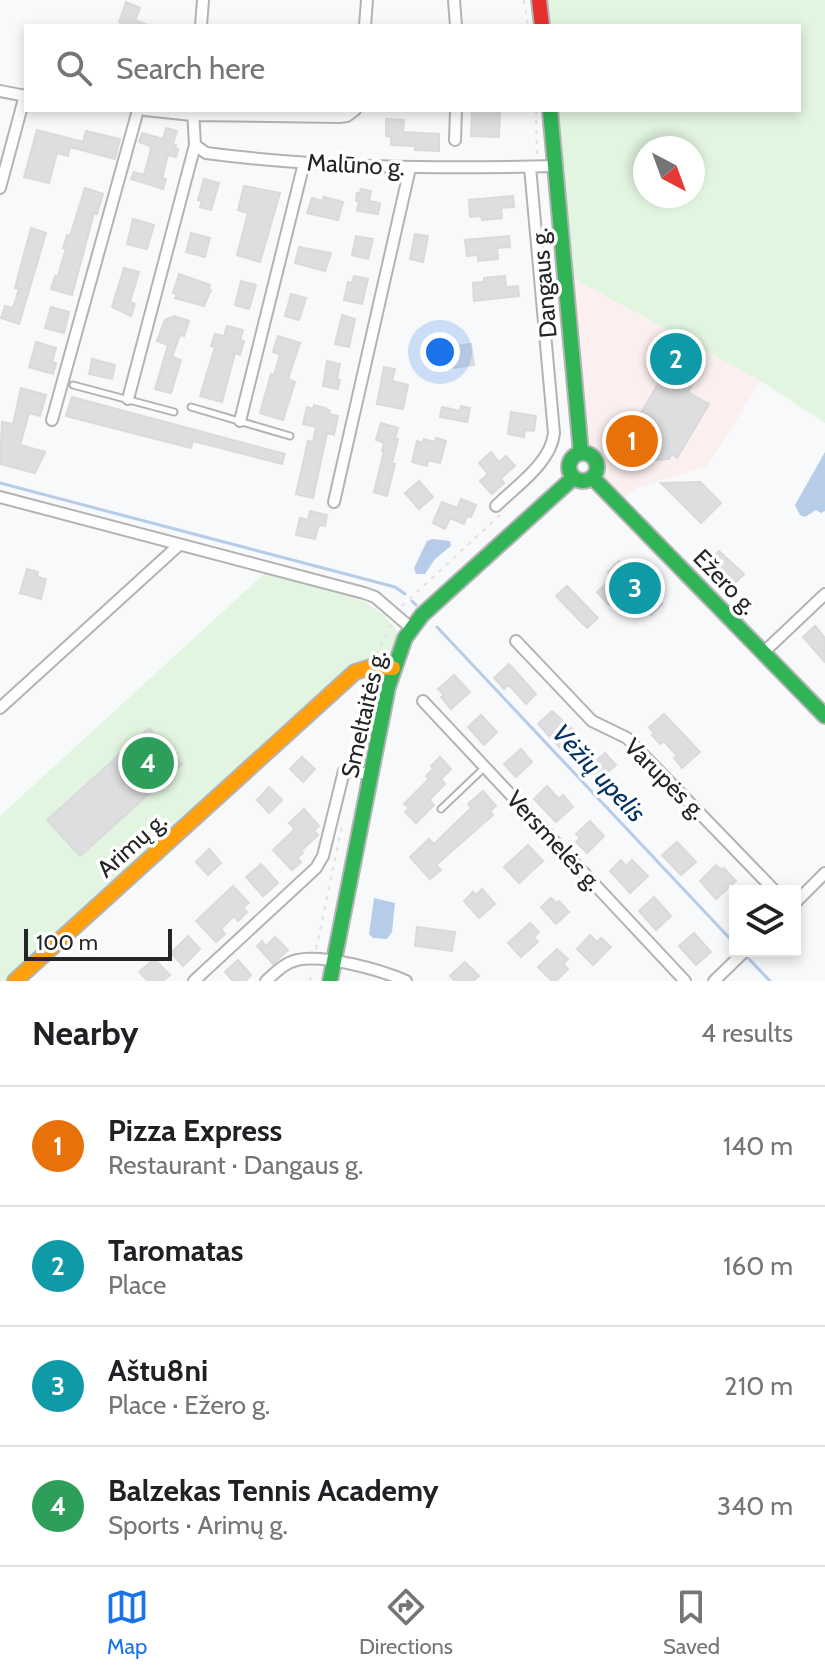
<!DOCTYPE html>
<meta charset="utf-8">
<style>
:root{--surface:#fff;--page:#f2f2f2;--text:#202124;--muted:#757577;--line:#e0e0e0;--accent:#1a73e8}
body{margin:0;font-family:Cabin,sans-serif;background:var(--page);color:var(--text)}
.controls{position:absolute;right:24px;bottom:24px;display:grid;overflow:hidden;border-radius:0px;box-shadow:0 4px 12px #0003}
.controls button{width:72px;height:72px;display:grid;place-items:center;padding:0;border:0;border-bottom:2px solid var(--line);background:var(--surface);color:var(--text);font:40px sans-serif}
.compass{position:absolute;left:633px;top:136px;width:72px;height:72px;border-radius:50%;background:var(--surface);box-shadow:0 4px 12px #0003;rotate:139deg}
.scale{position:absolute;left:24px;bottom:20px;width:148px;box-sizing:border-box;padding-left:8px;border:4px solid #242526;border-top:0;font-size:22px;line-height:28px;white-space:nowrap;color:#242526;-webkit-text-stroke:6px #fff;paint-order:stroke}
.you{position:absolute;left:440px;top:352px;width:28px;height:28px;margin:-20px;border:6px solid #fff;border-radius:50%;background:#1a73e8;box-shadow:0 0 0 12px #1a73e833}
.badge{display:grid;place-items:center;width:52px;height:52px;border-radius:50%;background:var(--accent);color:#fff;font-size:26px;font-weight:700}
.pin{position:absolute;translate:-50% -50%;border:4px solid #fff;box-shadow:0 2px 8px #0006}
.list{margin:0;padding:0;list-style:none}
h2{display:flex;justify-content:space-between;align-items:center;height:104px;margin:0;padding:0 32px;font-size:34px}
h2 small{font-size:26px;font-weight:400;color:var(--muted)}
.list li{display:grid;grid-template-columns:52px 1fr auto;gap:24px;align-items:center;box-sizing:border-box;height:120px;padding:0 32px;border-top:2px solid var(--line)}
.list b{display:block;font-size:30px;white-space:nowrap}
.list p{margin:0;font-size:26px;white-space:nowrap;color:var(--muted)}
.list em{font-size:26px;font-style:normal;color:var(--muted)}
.icon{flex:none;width:44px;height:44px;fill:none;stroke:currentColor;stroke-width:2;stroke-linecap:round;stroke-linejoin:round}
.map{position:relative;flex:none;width:825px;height:981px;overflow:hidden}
.search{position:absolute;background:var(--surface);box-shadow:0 4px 12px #0003;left:24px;right:24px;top:24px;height:88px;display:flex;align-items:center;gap:20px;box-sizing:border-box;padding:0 28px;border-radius:0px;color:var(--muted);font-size:30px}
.sheet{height:584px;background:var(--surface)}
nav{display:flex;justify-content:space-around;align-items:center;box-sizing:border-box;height:112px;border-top:2px solid var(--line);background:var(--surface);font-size:22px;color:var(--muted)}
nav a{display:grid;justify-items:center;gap:4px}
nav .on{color:var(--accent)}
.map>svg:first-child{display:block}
</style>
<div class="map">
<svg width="825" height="981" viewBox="0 0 825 981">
<rect width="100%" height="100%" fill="#f8f9fb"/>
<!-- commercial -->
<path fill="#fbf0ef" d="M 573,278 L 761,381 L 707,466 L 637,488 L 623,500 L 607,482 L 589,444 Z"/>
<!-- green -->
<path fill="#e2f5e0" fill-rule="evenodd" d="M 547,0 L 825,0 L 825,423 L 761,381 L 573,278 L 557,110 L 799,110 L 799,26 L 549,26 ZM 645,148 L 693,148 L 693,196 L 645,196 Z
M 265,573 C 311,585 373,590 399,634 C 389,662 379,655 355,663 L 7,981 L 0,981 L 0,816 Z"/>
<!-- water -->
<path fill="#b6cce9" d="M 825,452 L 825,511 L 821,513 L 816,510 L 805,517 L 800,515 L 795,505 Z
M 432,539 L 450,541 L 451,546 L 435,559 L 425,574 L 416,574 L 414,568 L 427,541 Z
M 374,898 L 395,903 L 392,932 L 387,939 L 373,938 L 369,934 Z"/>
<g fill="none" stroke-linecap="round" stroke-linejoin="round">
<!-- stream -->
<path stroke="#b6cce9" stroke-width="3" d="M 0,483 L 395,587 L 405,594
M 412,601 L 416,605
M 437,627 L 735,944
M 749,959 L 770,981"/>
</g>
<!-- building -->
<path fill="#dedee0" stroke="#dadadc" stroke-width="2" d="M 126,2 L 140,8 L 135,20 L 150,26 L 129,26 L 119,22 Z
M 472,110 L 500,110 L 499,137 L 471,136 Z
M 386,119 L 404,120 L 403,132 L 439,134 L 439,151 L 415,150 L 415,146 L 391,145 L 391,137 L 386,136 Z
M 166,128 L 177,131 L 173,144 L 176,145 L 174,148 L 178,149 L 176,157 L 168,155 L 162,178 L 166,179 L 163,189 L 131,179 L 134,172 L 144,175 L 151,149 L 150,146 L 139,142 L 142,133 L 163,139 Z
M 37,130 L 83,142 L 86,131 L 120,139 L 115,159 L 70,147 L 68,156 L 57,153 L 49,183 L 24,177 Z
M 204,179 L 219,183 L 211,210 L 200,207 L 202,201 L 198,200 Z
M 244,186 L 280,193 L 260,262 L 237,255 L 248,213 L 238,210 Z
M 85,188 L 103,194 L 97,214 L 94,213 L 72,295 L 51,289 L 55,276 L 58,276 L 66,248 L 63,248 L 67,235 L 70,236 Z
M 361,189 L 371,191 L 369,201 L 380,203 L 378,214 L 357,211 L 359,201 L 356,201 L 357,193 L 360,193 Z
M 513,196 L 514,207 L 501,208 L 502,218 L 482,220 L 481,216 L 470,217 L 469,200 Z
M 324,197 L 343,202 L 338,220 L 307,213 L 312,198 L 322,201 Z
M 133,219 L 154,225 L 147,249 L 127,244 Z
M 31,228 L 46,233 L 19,324 L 1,318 L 5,306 L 13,308 L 19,289 L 15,288 Z
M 191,233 L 210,238 L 205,257 L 186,252 Z
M 415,234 L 428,236 L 423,262 L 410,259 Z
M 356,236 L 373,239 L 368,259 L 352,255 Z
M 509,236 L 510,247 L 497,248 L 498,259 L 478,261 L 478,255 L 467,256 L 465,240 Z
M 299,247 L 331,253 L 325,271 L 295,263 Z
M 124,268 L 139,272 L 130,302 L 135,304 L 131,316 L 112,307 Z
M 179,274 L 210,285 L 209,289 L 211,290 L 204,306 L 175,298 L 177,294 L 173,293 Z
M 354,276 L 368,279 L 362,304 L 344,300 L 348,282 L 352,283 Z
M 505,276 L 506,287 L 518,286 L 519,296 L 474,301 L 473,283 L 484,282 L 484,278 Z
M 241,281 L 256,285 L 249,309 L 235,305 Z
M 291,294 L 306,298 L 299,320 L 285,316 Z
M 51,307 L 69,312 L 64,333 L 45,328 Z
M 342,315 L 355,319 L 349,347 L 335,344 Z
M 174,316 L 189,321 L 184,336 L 180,335 L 172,357 L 181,360 L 171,393 L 155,389 L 168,345 L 157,341 L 165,320 Z
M 227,326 L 243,330 L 240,340 L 244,341 L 240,355 L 235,353 L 222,402 L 200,396 L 215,347 L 211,346 L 215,334 L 224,336 Z
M 278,336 L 300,343 L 288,379 L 295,382 L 283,420 L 260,413 L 271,374 L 274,375 L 280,355 L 273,352 Z
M 36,342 L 56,348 L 52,362 L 56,363 L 53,374 L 29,367 Z
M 471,344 L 474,365 L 453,368 L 452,364 L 448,365 L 446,348 Z
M 92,359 L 115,365 L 112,379 L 89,374 Z
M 672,360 L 698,375 L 688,392 L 709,404 L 677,458 L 672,454 L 669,459 L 638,461 L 624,437 L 629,428 L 631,430 Z
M 327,361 L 340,364 L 337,379 L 340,380 L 338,389 L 323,386 Z
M 384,367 L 395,369 L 392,381 L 408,385 L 403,409 L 377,404 Z
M 21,388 L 46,395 L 40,416 L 29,413 L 20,445 L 45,452 L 35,473 L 0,464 L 2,422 L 13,424 Z
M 72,397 L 285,454 L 282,464 L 193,441 L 191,448 L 66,416 Z
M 314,405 L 325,408 L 330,411 L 329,414 L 338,416 L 334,435 L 327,433 L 313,498 L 296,494 L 308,441 L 313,442 L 316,427 L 303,424 L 307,407 L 313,409 Z
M 461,406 L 470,408 L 467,422 L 440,417 L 442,407 L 460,411 Z
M 511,412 L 536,416 L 534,431 L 525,430 L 524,437 L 508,434 Z
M 381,423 L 398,428 L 395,439 L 398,439 L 392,463 L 395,464 L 387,496 L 374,492 L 384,451 L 382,451 L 384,443 L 376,440 Z
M 436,438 L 446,441 L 440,463 L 428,460 L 427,466 L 412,462 L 417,441 L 423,443 L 424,439 L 435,442 Z
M 491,452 L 499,462 L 506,456 L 515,466 L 501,478 L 504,483 L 492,494 L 480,481 L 488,474 L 479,463 Z
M 419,481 L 433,497 L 419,509 L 405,493 Z
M 700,482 L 721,503 L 701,523 L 661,483 Z
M 461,499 L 476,505 L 471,517 L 467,516 L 464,524 L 450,518 L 445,529 L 433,523 L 442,502 L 457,508 Z
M 310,511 L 327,515 L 325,526 L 319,525 L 315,539 L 296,535 L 300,518 L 308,520 Z
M 719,551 L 744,574 L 735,583 L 710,561 Z
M 619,561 L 662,604 L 651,615 L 631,595 L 623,603 L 617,598 L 609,605 L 597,592 L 613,577 L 608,572 Z
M 27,569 L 38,572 L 37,577 L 46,579 L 41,599 L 20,593 Z
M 567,586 L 598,618 L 587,628 L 556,596 Z
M 815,626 L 825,638 L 825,662 L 803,637 Z
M 509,664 L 536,694 L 526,704 L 509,685 L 504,689 L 494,678 Z
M 454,675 L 470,692 L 451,709 L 441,697 L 444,695 L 438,689 Z
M 552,711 L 578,734 L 562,750 L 538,724 Z
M 664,714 L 700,752 L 682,768 L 674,758 L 677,756 L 664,741 L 660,744 L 652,735 L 654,733 L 649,727 Z
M 481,715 L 497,732 L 484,745 L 468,727 Z
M 149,728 L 182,764 L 80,856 L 47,820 Z
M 521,749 L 532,762 L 516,777 L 504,764 Z
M 605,753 L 616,765 L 602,777 L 597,772 L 594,774 L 588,768 Z
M 302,757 L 315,769 L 303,782 L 290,769 Z
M 440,757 L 451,769 L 441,779 L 445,784 L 429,800 L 434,805 L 416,823 L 405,812 L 409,808 L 404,804 L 429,779 L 426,776 L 433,769 L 431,766 Z
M 547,786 L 559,799 L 563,795 L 573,807 L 556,822 L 534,799 Z
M 269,787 L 282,800 L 269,813 L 257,800 Z
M 483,791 L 496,806 L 490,811 L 493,815 L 436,865 L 441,870 L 430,879 L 410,857 L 429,839 L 434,844 L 471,808 L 468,804 Z
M 304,809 L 319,826 L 314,831 L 318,835 L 301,851 L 303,853 L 297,858 L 301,862 L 292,870 L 273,850 L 295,829 L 289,823 Z
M 590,821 L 604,836 L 587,853 L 576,842 L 580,838 L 576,834 Z
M 677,842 L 696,862 L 681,875 L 662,855 Z
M 528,845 L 543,861 L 519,883 L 504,867 Z
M 209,849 L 221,863 L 208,875 L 196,862 Z
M 621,860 L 626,866 L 632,860 L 648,876 L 630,893 L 610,871 Z
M 261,864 L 278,883 L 263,896 L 246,877 Z
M 716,865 L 722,870 L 724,868 L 736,881 L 716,899 L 700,881 Z
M 233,886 L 249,903 L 243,908 L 247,912 L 238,921 L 234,916 L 221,929 L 225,934 L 216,942 L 196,921 Z
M 482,889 L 495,904 L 479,918 L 464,901 L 473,892 L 476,895 Z
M 654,897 L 671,916 L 656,930 L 639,911 Z
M 551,898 L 556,903 L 559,901 L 569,912 L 556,924 L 541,907 Z
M 530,923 L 539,932 L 534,937 L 538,942 L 521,957 L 508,943 Z
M 417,927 L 455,932 L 452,951 L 415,946 Z
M 694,933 L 711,952 L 696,965 L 679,946 Z
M 590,935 L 597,942 L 601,938 L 611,947 L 593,965 L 577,949 Z
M 188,936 L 200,949 L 183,966 L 171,953 Z
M 275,937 L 288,950 L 273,964 L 257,946 L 262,941 L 266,946 Z
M 557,949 L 568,959 L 563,964 L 568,969 L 556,981 L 552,981 L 538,967 Z
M 154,959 L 170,975 L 163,981 L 148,981 L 139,972 Z
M 238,960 L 251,975 L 245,981 L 233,981 L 225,972 Z
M 465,962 L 479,976 L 473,981 L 455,981 L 450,976 Z"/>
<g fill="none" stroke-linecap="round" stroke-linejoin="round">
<defs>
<path id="lane" d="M 73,385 L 174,412
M 191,407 L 290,436
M 441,809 L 484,768"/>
<path id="street" d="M 454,0 L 456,26
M 201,26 L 203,0
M 365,26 L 367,0
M 0,91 L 26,96
M 145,110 L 192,115 L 339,117 L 347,116 L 355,110
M 193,110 L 195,145 L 206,153 C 322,168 438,169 555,166
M 455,140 L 456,110
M 0,188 L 25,95
M 128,399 L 195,145
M 52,420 L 138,110
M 240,421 L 304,163
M 0,497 L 364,593 L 375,597 L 411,628
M 334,502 L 410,168
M 496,506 C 516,486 551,463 554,433 L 530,167
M 516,641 L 592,721 L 627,738 L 775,891
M 763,653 L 825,594
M 423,701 L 685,981
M 0,708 L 179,545
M 795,903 L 825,873
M 194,981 L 316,868 L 323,856 L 344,771 L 372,774
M 266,981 C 275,973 284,963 297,960 C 324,954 381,970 406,981
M 714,981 L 745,951"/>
<path id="fast" d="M 550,110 L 581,453
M569 467a14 14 0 1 1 28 0a14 14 0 1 1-28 0Z
M 593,478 L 825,716
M 330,981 L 388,687 L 405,638 L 422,615 L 573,478"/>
<path id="slow" d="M 15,981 L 355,672 L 371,667 L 393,668"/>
<path id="jam" d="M 539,0 L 542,26"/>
</defs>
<!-- lane casing -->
<use href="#lane" stroke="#b3b3b5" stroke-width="9"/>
<!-- street casing -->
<use href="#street" stroke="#b3b3b5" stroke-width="14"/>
<!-- fast casing -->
<use href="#fast" stroke="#b3b3b5" stroke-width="18"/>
<!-- slow casing -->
<use href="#slow" stroke="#b3b3b5" stroke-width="18"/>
<!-- jam casing -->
<use href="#jam" stroke="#b3b3b5" stroke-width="18"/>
<!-- path -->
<path stroke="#e1e1e2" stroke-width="2" stroke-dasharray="4 6" stroke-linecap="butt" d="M 524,0 L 528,26
M 536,110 L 537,157
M 402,606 L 500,515
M 376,655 L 391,625
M 355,761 L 368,680
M 316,949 L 342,826
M 310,981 L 312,971"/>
<!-- lane -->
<use href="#lane" stroke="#fefefe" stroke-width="5"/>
<!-- street -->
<use href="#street" stroke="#fefefe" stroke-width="10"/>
<!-- fast -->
<use href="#fast" stroke="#30b455" stroke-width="14"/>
<!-- slow -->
<use href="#slow" stroke="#ff9f0a" stroke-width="14"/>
<!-- jam -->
<use href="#jam" stroke="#e5322d" stroke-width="14"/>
</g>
<g text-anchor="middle" stroke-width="7" stroke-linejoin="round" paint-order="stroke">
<!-- street labels -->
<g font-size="24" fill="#242526" stroke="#fff">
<text transform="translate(356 165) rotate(3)" y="8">Malūno g.</text>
<text transform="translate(544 283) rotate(-95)" y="8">Dangaus g.</text>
<text transform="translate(725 582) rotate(46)" y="8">Ežero g.</text>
<text transform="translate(364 714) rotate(-77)" y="8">Smeltaitės g.</text>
<text transform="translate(665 779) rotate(45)" y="8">Varupės g.</text>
<text transform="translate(554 841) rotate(47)" y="8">Versmelės g.</text>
<text transform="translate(132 845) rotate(-42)" y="8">Arimų g.</text>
</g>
<!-- water labels -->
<g font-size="26" font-style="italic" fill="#043262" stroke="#fff">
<text transform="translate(599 773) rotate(47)" y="9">Vėžių upelis</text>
</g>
</g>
</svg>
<div class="controls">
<button><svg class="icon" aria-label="layers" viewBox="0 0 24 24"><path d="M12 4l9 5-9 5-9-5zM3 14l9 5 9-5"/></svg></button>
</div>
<svg class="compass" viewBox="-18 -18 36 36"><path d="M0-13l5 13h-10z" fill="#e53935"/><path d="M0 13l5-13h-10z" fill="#757577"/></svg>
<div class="scale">100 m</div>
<div class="you"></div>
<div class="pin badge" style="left:632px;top:441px;background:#e8710a">1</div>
<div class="pin badge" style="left:676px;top:359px;background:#0f9aa8">2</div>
<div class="pin badge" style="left:635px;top:588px;background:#0f9aa8">3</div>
<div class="pin badge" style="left:148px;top:763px;background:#2e9e5b">4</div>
<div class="search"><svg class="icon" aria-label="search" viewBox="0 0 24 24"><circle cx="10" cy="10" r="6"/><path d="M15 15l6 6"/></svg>Search here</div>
</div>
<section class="sheet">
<h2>Nearby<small>4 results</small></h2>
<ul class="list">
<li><span class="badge" style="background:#e8710a">1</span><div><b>Pizza Express</b><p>Restaurant · Dangaus g.</p></div><em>140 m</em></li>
<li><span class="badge" style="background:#0f9aa8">2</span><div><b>Taromatas</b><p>Place</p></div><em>160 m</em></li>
<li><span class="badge" style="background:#0f9aa8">3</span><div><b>Aštu8ni</b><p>Place · Ežero g.</p></div><em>210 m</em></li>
<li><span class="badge" style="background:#2e9e5b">4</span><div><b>Balzekas Tennis Academy</b><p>Sports · Arimų g.</p></div><em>340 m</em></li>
</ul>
</section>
<nav>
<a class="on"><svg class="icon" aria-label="map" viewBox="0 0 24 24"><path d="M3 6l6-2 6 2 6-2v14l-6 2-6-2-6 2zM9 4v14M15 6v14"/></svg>Map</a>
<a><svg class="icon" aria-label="directions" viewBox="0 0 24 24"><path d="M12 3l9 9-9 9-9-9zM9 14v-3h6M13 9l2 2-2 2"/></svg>Directions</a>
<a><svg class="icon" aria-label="saved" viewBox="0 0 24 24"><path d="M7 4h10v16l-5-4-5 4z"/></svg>Saved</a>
</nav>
